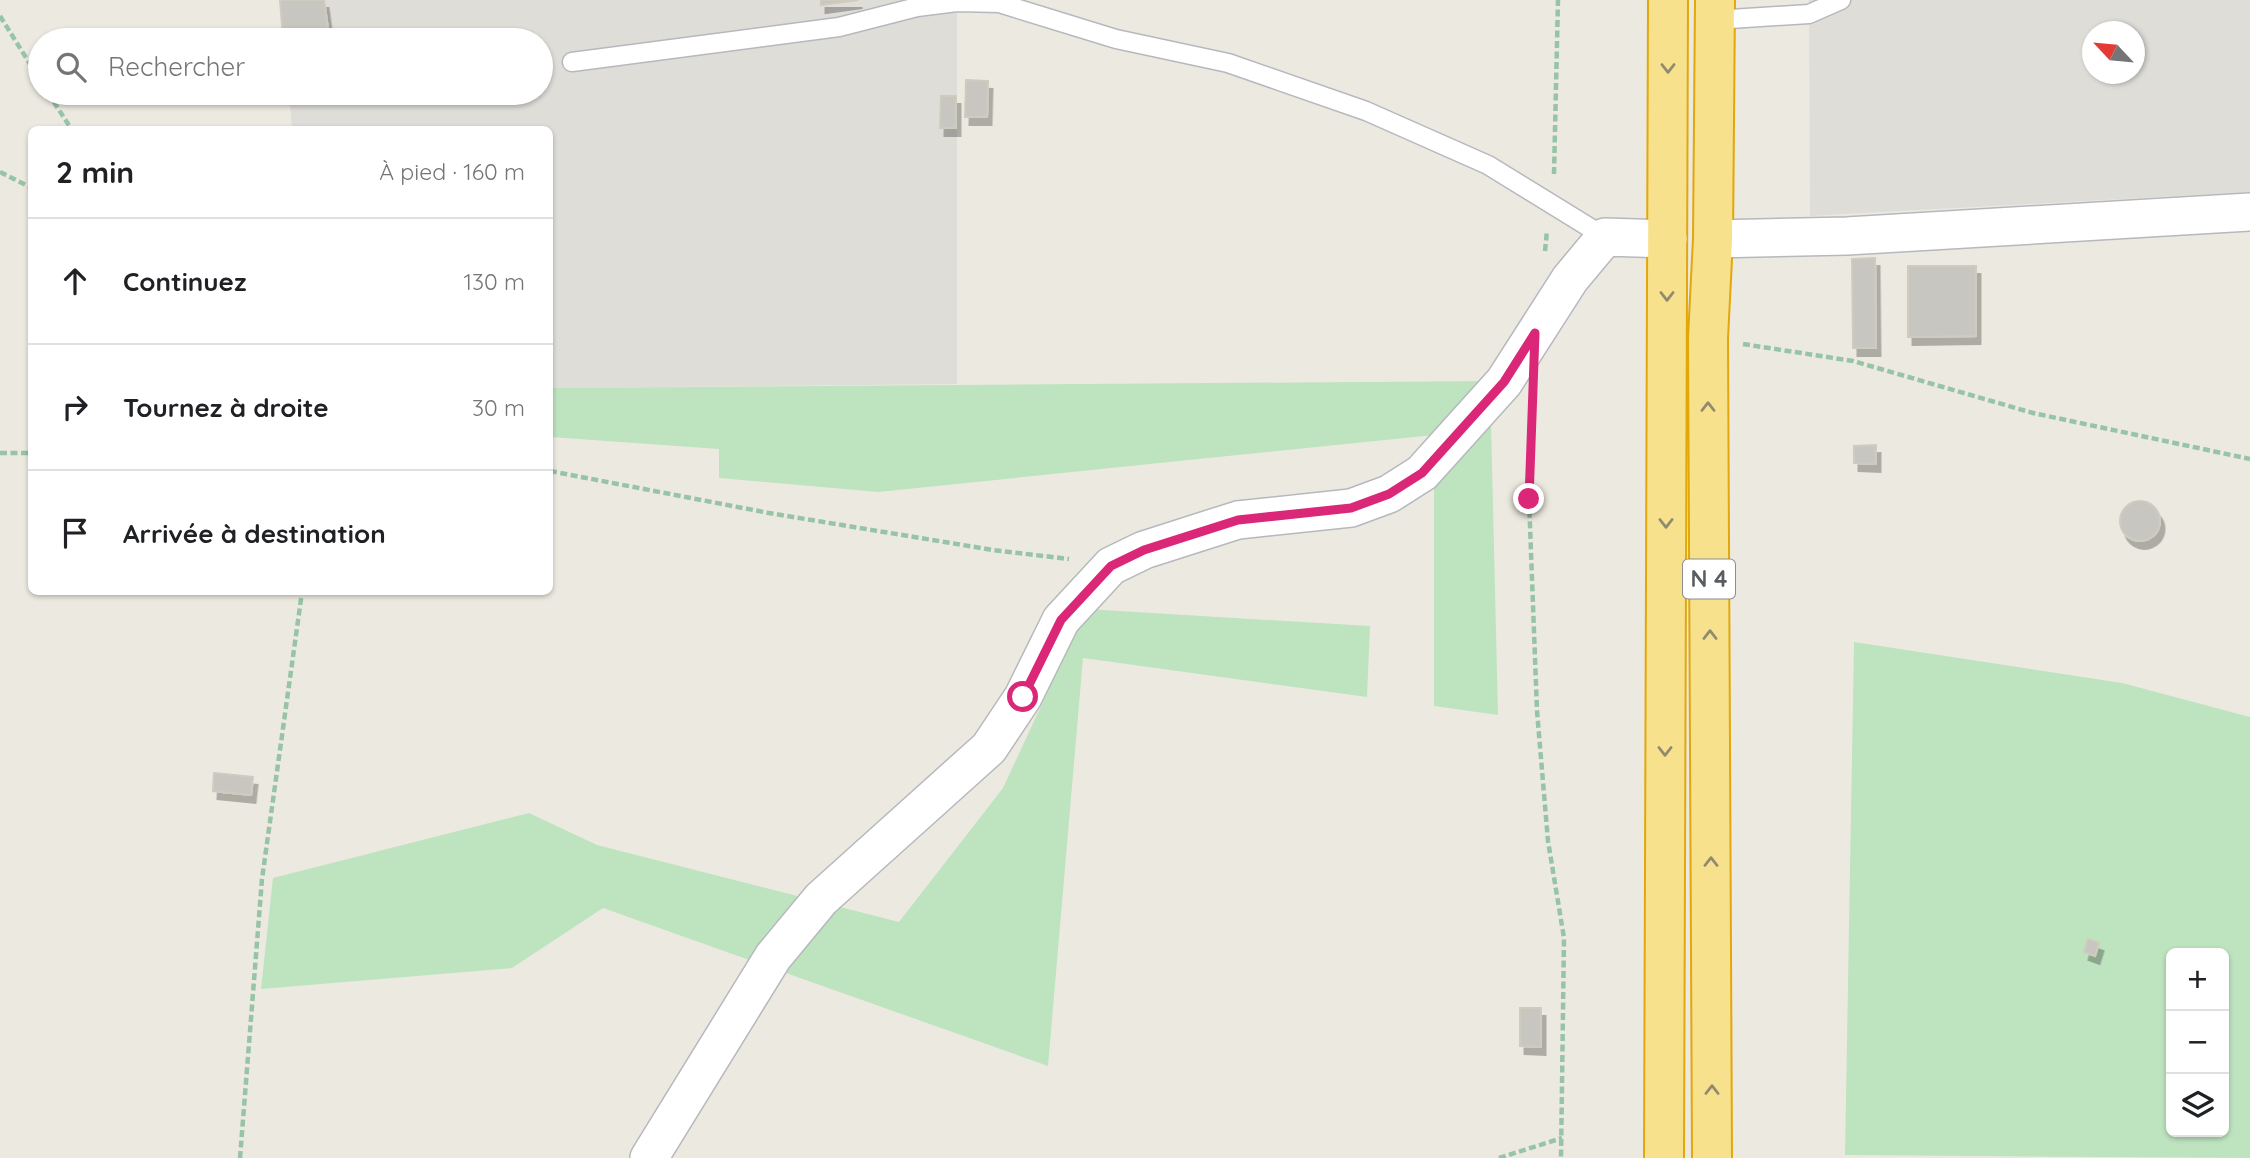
<!DOCTYPE html>
<html lang="fr">
<meta charset="utf-8">
<style>
:root{--surface:#fff;--page:#f2f2f2;--text:#202124;--muted:#757577;--line:#e0e0e0}
body{margin:0;font-family:Quicksand,sans-serif;background:var(--page);color:var(--text)}
.controls{position:absolute;right:21px;bottom:21px;display:grid;overflow:hidden;border-radius:10px;box-shadow:0 2px 5px #0004}
.controls button{width:63px;height:63px;display:grid;place-items:center;padding:0;border:0;border-bottom:2px solid var(--line);background:var(--surface);color:var(--text);font:35px sans-serif}
.compass{position:absolute;left:2082px;top:21px;width:63px;height:63px;border-radius:50%;background:var(--surface);box-shadow:0 2px 5px #0004;rotate:296deg}
.stop{position:absolute;width:21px;height:21px;margin:-16px;border:5px solid #db2777;border-radius:50%;background:#fff}
.stop.end{background:#db2777;border-color:#fff;box-shadow:0 2px 7px #0008}
.list{margin:0;padding:0;list-style:none}
h2{display:flex;justify-content:space-between;align-items:center;height:91px;margin:0;padding:0 28px;font-size:30px}
h2 small{font-size:23px;font-weight:400;color:var(--muted)}
.list li{display:grid;grid-template-columns:46px 1fr auto;gap:21px;align-items:center;box-sizing:border-box;height:126px;padding:0 28px;border-top:2px solid var(--line)}
.list b{display:block;font-size:26px;white-space:nowrap}
.list em{font-size:23px;font-style:normal;color:var(--muted)}
.icon{flex:none;width:38px;height:38px;fill:none;stroke:currentColor;stroke-width:2;stroke-linecap:round;stroke-linejoin:round}
.map{position:relative;flex:none;width:2250px;height:1158px;overflow:hidden}
.search{position:absolute;background:var(--surface);box-shadow:0 2px 5px #0004;left:28px;top:28px;width:525px;height:77px;display:flex;align-items:center;gap:18px;box-sizing:border-box;padding:0 24px;border-radius:38px;color:var(--muted);font-size:26px}
.panel{position:absolute;background:var(--surface);box-shadow:0 2px 5px #0004;left:28px;top:126px;width:525px;height:469px;border-radius:10px}
.map>svg:first-child{display:block}
</style>
<div class="map">
<svg width="2250" height="1158" viewBox="0 0 2250 1158">
<defs>
<filter id="shadow"><feDropShadow dx="4.5" dy="8" stdDeviation="0" flood-color="#0004"/></filter>
</defs>
<rect width="100%" height="100%" fill="#eceae0"/>
<!-- industrial -->
<path fill="#dfddd8" fill-rule="evenodd" d="M 280,0 L 957,0 L 957,384 L 550,388 L 550,130 L 292,129 L 289,93 L 541,93 L 541,40 L 284,40 Z
M 1809,0 L 2250,0 L 2250,192 L 1810,216 ZM 2092,32 L 2134,32 L 2134,74 L 2092,74 Z"/>
<!-- green -->
<path fill="#bee3bf" fill-rule="evenodd" d="M 1490,381 L 1498,715 L 1434,706 L 1434,435 L 878,492 L 719,478 L 719,449 L 550,437 L 550,388 Z
M 1086,609 L 1370,626 L 1367,697 L 1083,658 L 1048,1066 L 603,908 L 512,968 L 261,989 L 273,878 L 529,813 L 597,845 L 899,922 L 1003,788 Z
M 1854,642 L 2122,683 L 2250,717 L 2250,1158 L 1845,1155 ZM 2171,953 L 2224,953 L 2224,1132 L 2171,1132 Z"/>
<!-- building -->
<path fill="#c8c6c0" stroke="#d0cbbf" stroke-width="2" filter="url(#shadow)" d="M 280,0 L 324,0 L 329,36 L 283,38 Z
M 821,0 L 858,0 L 821,5 Z
M 966,80 L 988,81 L 987,117 L 965,117 Z
M 941,96 L 956,96 L 956,128 L 940,128 Z
M 1875,258 L 1876,348 L 1853,348 L 1852,259 Z
M 1908,266 L 1976,266 L 1976,336 L 1908,337 Z
M 1876,445 L 1876,464 L 1854,463 L 1854,446 Z
M2120 521a20 20 0 1 1 40 0a20 20 0 1 1-40 0Z
M 214,773 L 253,777 L 251,795 L 213,791 Z
M 2088,939 L 2099,943 L 2095,956 L 2084,952 Z
M 1520,1008 L 1541,1008 L 1541,1047 L 1520,1046 Z"/>
<g fill="none" stroke-linecap="round" stroke-linejoin="round">
<defs>
<path id="lane" d="M 1715,20 L 1809,14 L 1841,0
M 572,62 L 839,27 L 917,7 L 957,2 L 999,3 L 1116,39 L 1228,63 L 1366,111 L 1488,165 L 1605,237"/>
<path id="street" d="M 1713,239 L 1847,236 L 2250,212
M 649,1158 L 773,957 L 821,899 L 989,748 L 1023,697 L 1061,620 L 1111,566 L 1144,550 L 1238,520 L 1351,508 L 1389,494 L 1422,473 L 1504,382 L 1570,279 L 1605,237 L 1668,239"/>
<path id="highway" d="M 1664,1158 L 1668,0
M 1712,1158 L 1708,338 L 1713,239 L 1715,0"/>
</defs>
<!-- lane casing -->
<use href="#lane" stroke="#b6b8bd" stroke-width="21"/>
<!-- street casing -->
<use href="#street" stroke="#b6b8bd" stroke-width="40"/>
<!-- highway casing -->
<use href="#highway" stroke="#e2a70b" stroke-width="42"/>
<!-- path -->
<path stroke="#97c3a6" stroke-width="4.5" stroke-dasharray="7 3.5" stroke-linecap="butt" d="M 0,16 L 40,80
M 48,93 L 72,130
M 0,172 L 32,188
M 1554,174 L 1558,0
M 1545,251 L 1547,231
M 1743,344 L 1853,361 L 2033,413 L 2250,459
M 1532,406 L 1529,499 L 1537,711 L 1548,841 L 1564,938 L 1561,1158
M 0,453 L 32,453
M 550,471 L 769,513 L 993,550 L 1069,559
M 240,1158 L 262,879 L 302,592
M 1499,1158 L 1562,1138"/>
<!-- lane -->
<use href="#lane" stroke="#fff" stroke-width="18"/>
<!-- street -->
<use href="#street" stroke="#fff" stroke-width="37"/>
<!-- highway -->
<use href="#highway" stroke="#f7e18c" stroke-width="38"/>
</g>
<!-- one-way arrows -->
<defs><path id="oneway-chevron" d="M-2-3.5L2.5 0L-2 3.5" fill="none" stroke-width="1.6" stroke-linecap="round" stroke-linejoin="round" transform="scale(1.75)"/></defs>
<g stroke="#908b70">
<use href="#oneway-chevron" transform="translate(1668 68) rotate(90)"/>
<use href="#oneway-chevron" transform="translate(1667 296) rotate(90)"/>
<use href="#oneway-chevron" transform="translate(1708 407) rotate(-90)"/>
<use href="#oneway-chevron" transform="translate(1666 523) rotate(90)"/>
<use href="#oneway-chevron" transform="translate(1710 635) rotate(-90)"/>
<use href="#oneway-chevron" transform="translate(1665 751) rotate(90)"/>
<use href="#oneway-chevron" transform="translate(1711 862) rotate(-90)"/>
<use href="#oneway-chevron" transform="translate(1712 1090) rotate(-90)"/>
</g>
<g fill="none" stroke-linecap="round" stroke-linejoin="round">
<!-- route -->
<path stroke="#db2777" stroke-width="9" d="M 1023,697 L 1061,620 L 1111,566 L 1144,550 L 1238,520 L 1351,508 L 1389,494 L 1422,473 L 1504,382 L 1535,333 L 1529,499"/>
</g>
<g text-anchor="middle" stroke-width="7" stroke-linejoin="round" paint-order="stroke">
<!-- shield labels -->
<rect fill="#fff" stroke="#8b8d90" stroke-width="2" x="1683" y="559.5" width="52" height="39" rx="5"/>
<g font-size="23" font-weight="bold" fill="#595c61">
<text x="1709" y="587">N 4</text>
</g>
</g>
</svg>
<div class="controls">
<button>+</button>
<button>−</button>
<button><svg class="icon" aria-label="layers" viewBox="0 0 24 24"><path d="M12 4l9 5-9 5-9-5zM3 14l9 5 9-5"/></svg></button>
</div>
<svg class="compass" viewBox="-18 -18 36 36"><path d="M0-13l5 13h-10z" fill="#e53935"/><path d="M0 13l5-13h-10z" fill="#757577"/></svg>
<div class="stop" style="left:1023px;top:697px"></div>
<div class="stop end" style="left:1529px;top:499px"></div>
<div class="search"><svg class="icon" aria-label="search" viewBox="0 0 24 24"><circle cx="10" cy="10" r="6"/><path d="M15 15l6 6"/></svg>Rechercher</div>
<section class="panel">
<h2>2 min<small>À pied · 160 m</small></h2>
<ul class="list">
<li><svg class="icon" aria-label="ahead" viewBox="0 0 24 24"><path d="M12 20V5M6 11l6-6 6 6"/></svg><div><b>Continuez</b></div><em>130 m</em></li>
<li><svg class="icon" aria-label="right" viewBox="0 0 24 24"><path d="M7 20v-9h11M14 6l5 5-5 5"/></svg><div><b>Tournez à droite</b></div><em>30 m</em></li>
<li><svg class="icon" aria-label="arrive" viewBox="0 0 24 24"><path d="M6 21V4h12l-3 4 3 4H6"/></svg><div><b>Arrivée à destination</b></div></li>
</ul>
</section>
</div>
